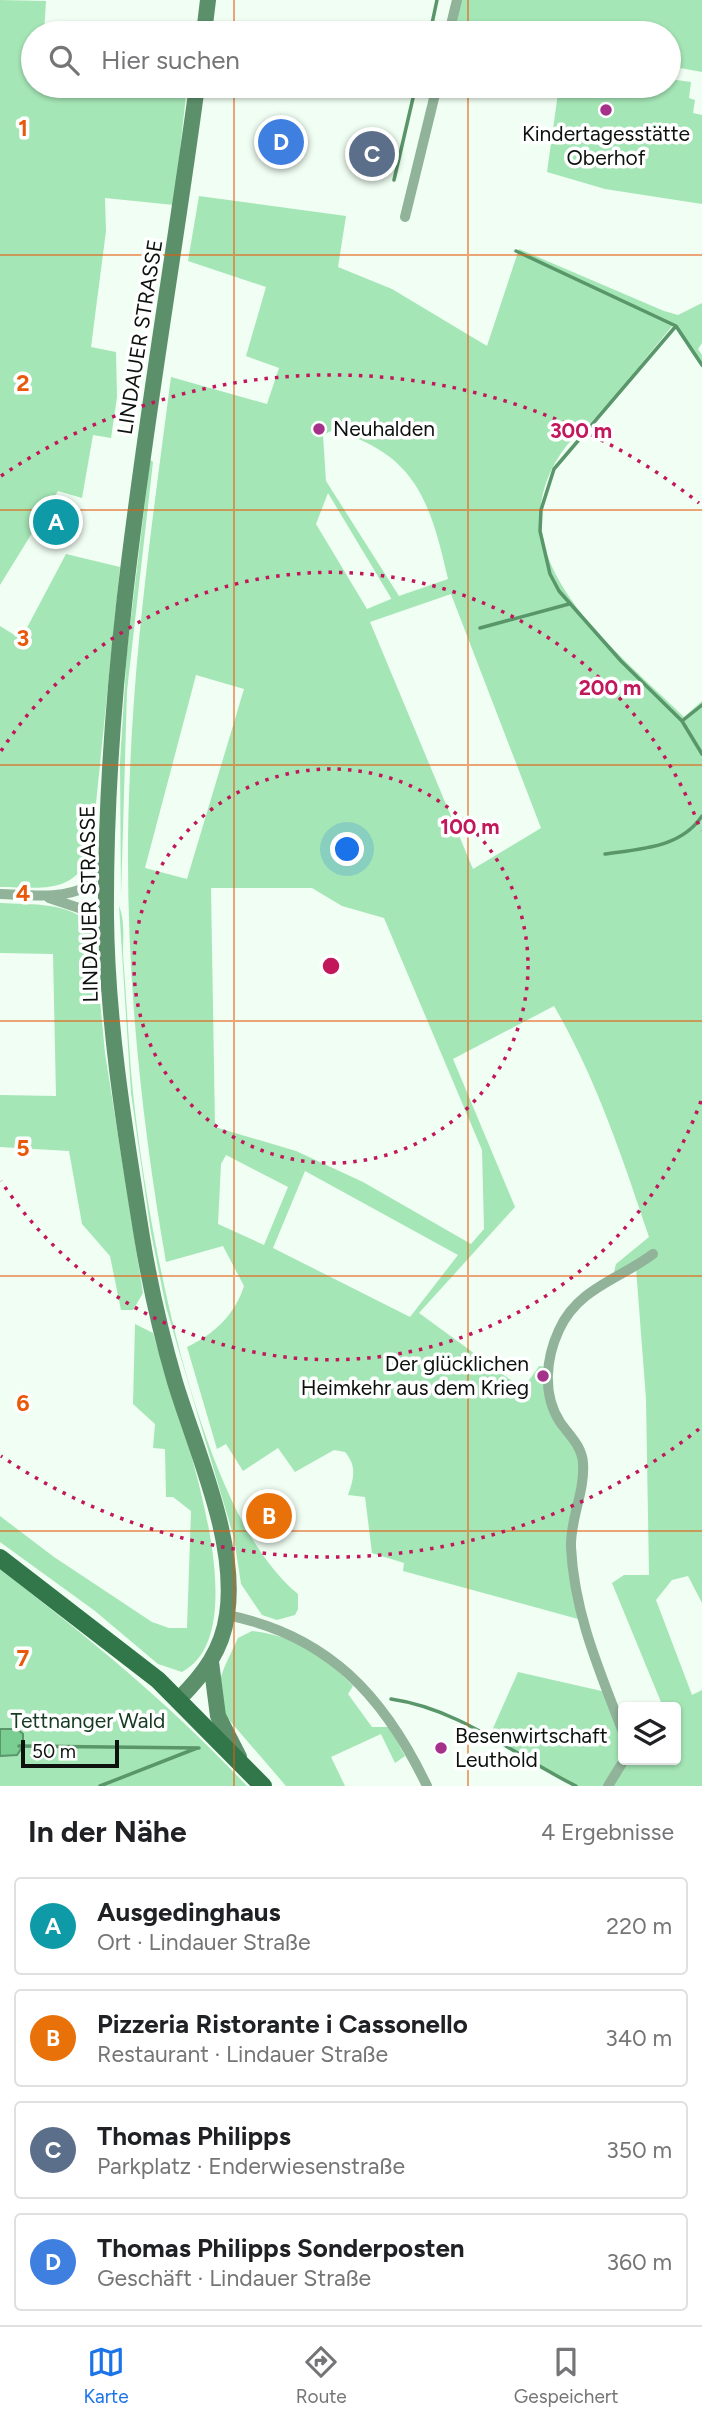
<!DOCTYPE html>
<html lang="de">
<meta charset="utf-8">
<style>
:root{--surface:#fff;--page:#f2f2f2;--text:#202124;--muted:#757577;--line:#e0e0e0;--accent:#1a73e8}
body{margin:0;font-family:Figtree,sans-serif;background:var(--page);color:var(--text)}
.controls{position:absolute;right:21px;bottom:21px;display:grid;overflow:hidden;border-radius:7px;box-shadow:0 2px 5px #0004}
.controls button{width:63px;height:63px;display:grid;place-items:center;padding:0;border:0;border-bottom:2px solid var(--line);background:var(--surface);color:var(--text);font:35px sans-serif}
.scale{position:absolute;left:21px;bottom:18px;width:98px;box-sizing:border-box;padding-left:7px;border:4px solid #0d120e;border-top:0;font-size:19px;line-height:24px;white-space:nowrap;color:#0d120e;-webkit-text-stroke:5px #fff;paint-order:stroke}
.you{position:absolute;left:348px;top:850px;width:24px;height:24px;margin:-18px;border:5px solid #fff;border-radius:50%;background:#1a73e8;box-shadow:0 0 0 10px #1a73e833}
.badge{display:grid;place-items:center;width:46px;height:46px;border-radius:50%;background:var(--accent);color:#fff;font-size:23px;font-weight:700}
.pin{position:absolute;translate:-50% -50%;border:4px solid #fff;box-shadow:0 2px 7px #0006}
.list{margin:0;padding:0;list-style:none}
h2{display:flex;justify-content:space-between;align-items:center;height:91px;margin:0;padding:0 28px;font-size:30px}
h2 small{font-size:23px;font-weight:400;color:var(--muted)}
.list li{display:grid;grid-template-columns:46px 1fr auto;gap:21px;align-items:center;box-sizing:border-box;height:98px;margin:0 14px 14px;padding:0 14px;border:2px solid var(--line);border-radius:7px}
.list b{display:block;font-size:26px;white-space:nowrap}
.list p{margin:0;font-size:23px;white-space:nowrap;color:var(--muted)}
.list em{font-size:23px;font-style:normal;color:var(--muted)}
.icon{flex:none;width:38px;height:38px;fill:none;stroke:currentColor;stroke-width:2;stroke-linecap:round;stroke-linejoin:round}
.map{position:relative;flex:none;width:702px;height:1786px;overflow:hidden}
.search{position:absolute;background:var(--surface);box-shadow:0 2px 5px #0004;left:21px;right:21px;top:21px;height:77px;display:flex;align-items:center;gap:18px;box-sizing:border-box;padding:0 24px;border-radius:38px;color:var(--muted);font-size:26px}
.sheet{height:539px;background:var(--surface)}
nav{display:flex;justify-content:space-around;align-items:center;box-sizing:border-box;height:98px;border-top:2px solid var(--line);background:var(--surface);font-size:19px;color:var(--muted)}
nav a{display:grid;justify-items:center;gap:4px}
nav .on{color:var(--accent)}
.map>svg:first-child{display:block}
</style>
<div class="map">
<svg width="702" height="1786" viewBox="0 0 702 1786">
<rect width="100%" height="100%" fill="#f0fef3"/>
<!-- green -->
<path fill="#a5e6b6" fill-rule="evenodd" d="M 0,0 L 46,1 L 44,33 L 33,33 L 33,86 L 187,86 L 174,205 L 105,198 L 106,231 L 91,347 L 116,352 L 117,397 L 111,438 L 93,435 L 82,498 L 58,491 L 0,585 Z
M 461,0 L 702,0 L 702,72 L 669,66 L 669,33 L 454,31 Z
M 669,79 L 691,82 L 689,98 L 695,100 L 693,113 L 702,115 L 702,204 L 605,189 L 547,172 L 559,86 L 669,86 Z
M 199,196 L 346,216 L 338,267 L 392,289 L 487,346 L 519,249 L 664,311 L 678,315 L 702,303 L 702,343 L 698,349 L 702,355 L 702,368 L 673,325 C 647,357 621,388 594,419 C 586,428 575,436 567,445 C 484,553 615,648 684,717 L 702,701 L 702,1603 L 688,1576 L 672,1580 L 656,1600 L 692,1695 L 702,1690 L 702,1786 L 610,1786 L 627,1760 L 676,1760 L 676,1707 L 663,1707 L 612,1583 L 624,1575 L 649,1575 L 646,1399 L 636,1268 L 614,1272 L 616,1264 L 649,1237 C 623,1159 596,1078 554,1006 L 453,1059 L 515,1207 L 419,1313 L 523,1389 L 539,1366 L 547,1367 L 546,1382 L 581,1463 L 572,1513 L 578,1619 L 403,1571 L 404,1563 L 372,1553 L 365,1497 L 348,1495 C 354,1478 357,1466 345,1452 L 334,1450 L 295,1472 L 278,1448 L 243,1471 L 226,1444 L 217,1449 L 187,1347 C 213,1335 235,1315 244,1286 L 223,1246 L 166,1262 C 138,1101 122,936 130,772 C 135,639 154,508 171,377 L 267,404 L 279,368 L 246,356 L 266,287 L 188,261 ZM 333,430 C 416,454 430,501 448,579 L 399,596 L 326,481 L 323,435 ZM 328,493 L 391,598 L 391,599 L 367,609 L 316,524 ZM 451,594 L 541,828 L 473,869 L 370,622 ZM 196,675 L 244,689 L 187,879 L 145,868 ZM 211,888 L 312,888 L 342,906 L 384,918 L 482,1150 L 484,1229 L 471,1244 L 363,1182 L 296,1151 L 215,1127 ZM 226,1155 L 288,1187 L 264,1245 L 218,1224 L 221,1164 ZM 305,1171 L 458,1255 L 410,1317 L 273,1248 Z
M 150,460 L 153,462 L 127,691 L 121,896 L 120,762 L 127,651 Z
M 66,554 L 120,567 L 91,853 C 73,896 39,887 0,887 L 0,626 L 21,639 Z
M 0,903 C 32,905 70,901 93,927 L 105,1053 L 143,1293 L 133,1310 L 121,1310 L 110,1256 L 82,1224 L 69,1151 L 0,1147 L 0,1095 L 56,1096 L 53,954 L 0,953 Z
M 119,906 C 125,920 123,939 123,954 C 126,993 128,1032 131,1071 C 142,1201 194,1511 298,1594 L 298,1609 L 295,1615 L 277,1620 L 262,1615 L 241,1584 L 234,1538 L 166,1307 L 151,1233 L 131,1093 Z
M 135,1324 L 153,1333 C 172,1400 264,1629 182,1672 L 158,1664 L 95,1611 L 0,1542 L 0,1516 L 54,1557 L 152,1622 L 169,1628 L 187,1628 L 191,1511 L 173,1497 L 166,1497 L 165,1449 L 153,1448 L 155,1424 L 133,1404 Z
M 0,1569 C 90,1639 169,1703 247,1786 L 0,1786 L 0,1756 L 17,1755 L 23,1746 L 23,1735 L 17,1729 L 0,1729 Z
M 252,1631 C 293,1635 325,1656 353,1686 L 348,1694 L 372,1727 L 389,1727 L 405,1756 L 395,1763 L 381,1734 L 331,1757 L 345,1786 L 286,1786 L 224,1714 L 220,1680 L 224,1668 L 238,1638 Z
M 518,1672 L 606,1692 C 624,1739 630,1741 605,1786 L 574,1786 L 490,1735 Z"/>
<!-- water -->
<path fill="#7ace92" stroke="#59966a" stroke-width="2" d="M 0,1729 L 17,1729 L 23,1734 L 23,1746 L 17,1755 L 0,1756 Z"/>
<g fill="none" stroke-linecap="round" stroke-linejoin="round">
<!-- stream -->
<path stroke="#59966a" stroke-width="3.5" d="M 430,33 L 437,0
M 394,180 L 413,98
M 516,251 L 676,326 L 702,365
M 676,326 L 554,469 L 541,510 L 540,531 L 550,574 L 559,591 L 621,661 L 682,721 L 702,754
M 480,628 L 569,604
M 682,721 L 702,705
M 605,854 C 640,849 681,848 702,816
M 391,1699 C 461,1709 515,1756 576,1786
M 19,1746 L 199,1748
M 100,1786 L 197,1748"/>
<!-- minor -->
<path stroke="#90b399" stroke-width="10" d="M 449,33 L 457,0
M 405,217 L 437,86
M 0,894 C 31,895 60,900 89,886 L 102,860
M 49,898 L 106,917
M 227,1615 C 328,1635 384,1696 427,1786
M 623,1732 C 600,1672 574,1613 571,1547 C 570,1519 585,1492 583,1463 C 582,1446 569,1435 560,1422 C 542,1394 546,1358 559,1330 C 578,1288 620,1279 653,1254
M 608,1786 L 624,1760"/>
<!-- secondary -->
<path stroke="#5c906a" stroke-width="16" d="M 204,33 L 208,0
M 211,1662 L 218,1716 L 239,1757
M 179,1699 C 204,1674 222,1650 227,1615 C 238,1542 196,1451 175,1382 C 161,1334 150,1286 142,1237 C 125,1131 107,1024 106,916 C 104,637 160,362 197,86"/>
<!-- primary -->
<path stroke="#327749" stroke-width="18" d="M 0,1558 L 158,1680 L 263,1786"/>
</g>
<!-- grid -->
<path fill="none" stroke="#e8590c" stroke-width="2" stroke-opacity="0.55" d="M 234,0 L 234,33M 468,0 L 468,33M 234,86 L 234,1786M 468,86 L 468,1786M 0,255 L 702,255M 0,510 L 702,510M 0,765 L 702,765M 0,1021 L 702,1021M 0,1276 L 702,1276M 0,1531 L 702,1531"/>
<!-- distance rings -->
<g fill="none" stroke="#c2185b" stroke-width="3.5" stroke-dasharray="3.5 7">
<circle cx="331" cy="966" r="197"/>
<path d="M701 1101A394 394 0 0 1 1 1181M1 751A394 394 0 0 1 701 831"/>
<path d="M699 1429A591 591 0 0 1 1 1456M1 476A591 591 0 0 1 699 503"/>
</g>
<!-- markers -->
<g fill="#a6318a" stroke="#fff" stroke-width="2.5">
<circle cx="606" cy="110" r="7"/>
<circle cx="319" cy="429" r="7"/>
<circle cx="543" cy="1376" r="7"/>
<circle cx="441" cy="1748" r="7"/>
</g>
<g text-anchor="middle" stroke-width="7" stroke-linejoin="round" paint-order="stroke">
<!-- poi labels -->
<g font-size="21" fill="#0d120e" stroke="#fff" text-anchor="start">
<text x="606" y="141" text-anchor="middle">Kindertagesstätte<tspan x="606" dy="24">Oberhof</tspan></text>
<text x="333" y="436">Neuhalden</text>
<text x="529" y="1371" text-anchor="end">Der glücklichen<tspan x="529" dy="24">Heimkehr aus dem Krieg</tspan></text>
<text x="455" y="1743">Besenwirtschaft<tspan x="455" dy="24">Leuthold</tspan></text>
</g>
<!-- street labels -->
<g font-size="21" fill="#0d120e" stroke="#fff">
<text transform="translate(140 337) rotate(-81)" y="7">LINDAUER STRASSE</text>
<text transform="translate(89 904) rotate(-91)" y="7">LINDAUER STRASSE</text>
</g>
<!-- park labels -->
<g font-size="21" fill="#173b22" stroke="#fff">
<text x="88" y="1728">Tettnanger Wald</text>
</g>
</g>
<g font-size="23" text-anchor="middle" font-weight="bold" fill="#e8590c" stroke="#fff" stroke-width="7" stroke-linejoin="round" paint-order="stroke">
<text x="23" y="136">1</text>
<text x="23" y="391">2</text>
<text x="23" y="646">3</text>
<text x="23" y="901">4</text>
<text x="23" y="1156">5</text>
<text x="23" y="1411">6</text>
<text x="23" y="1666">7</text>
</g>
<circle cx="331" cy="966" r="10" fill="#c2185b" stroke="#fff" stroke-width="3.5"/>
<g font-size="21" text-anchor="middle" font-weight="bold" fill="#c2185b" stroke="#fff" stroke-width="7" stroke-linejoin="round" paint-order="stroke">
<text x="581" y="438">300 m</text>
<text x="610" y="695">200 m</text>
<text x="470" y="834">100 m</text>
</g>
</svg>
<div class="controls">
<button><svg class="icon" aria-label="layers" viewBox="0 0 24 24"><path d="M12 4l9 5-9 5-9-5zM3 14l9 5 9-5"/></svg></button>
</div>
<div class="scale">50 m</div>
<div class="you"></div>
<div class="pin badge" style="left:56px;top:522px;background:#0f9aa8">A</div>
<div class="pin badge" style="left:269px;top:1516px;background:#e8710a">B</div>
<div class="pin badge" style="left:372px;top:154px;background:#5c6f8a">C</div>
<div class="pin badge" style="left:281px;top:142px;background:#3f7fe0">D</div>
<div class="search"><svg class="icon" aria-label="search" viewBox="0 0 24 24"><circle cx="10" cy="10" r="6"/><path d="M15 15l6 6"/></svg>Hier suchen</div>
</div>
<section class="sheet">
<h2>In der Nähe<small>4 Ergebnisse</small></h2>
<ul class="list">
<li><span class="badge" style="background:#0f9aa8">A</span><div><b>Ausgedinghaus</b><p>Ort · Lindauer Straße</p></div><em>220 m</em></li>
<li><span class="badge" style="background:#e8710a">B</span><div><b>Pizzeria Ristorante i Cassonello</b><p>Restaurant · Lindauer Straße</p></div><em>340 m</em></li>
<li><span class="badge" style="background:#5c6f8a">C</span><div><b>Thomas Philipps</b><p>Parkplatz · Enderwiesenstraße</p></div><em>350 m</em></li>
<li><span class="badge" style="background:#3f7fe0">D</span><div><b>Thomas Philipps Sonderposten</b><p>Geschäft · Lindauer Straße</p></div><em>360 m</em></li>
</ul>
</section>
<nav>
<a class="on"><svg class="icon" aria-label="map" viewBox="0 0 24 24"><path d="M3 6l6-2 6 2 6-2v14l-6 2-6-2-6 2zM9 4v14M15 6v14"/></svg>Karte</a>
<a><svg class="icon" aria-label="directions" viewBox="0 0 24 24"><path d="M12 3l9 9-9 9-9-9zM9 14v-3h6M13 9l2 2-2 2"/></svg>Route</a>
<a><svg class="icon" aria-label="saved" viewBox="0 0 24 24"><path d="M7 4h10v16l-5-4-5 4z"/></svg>Gespeichert</a>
</nav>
